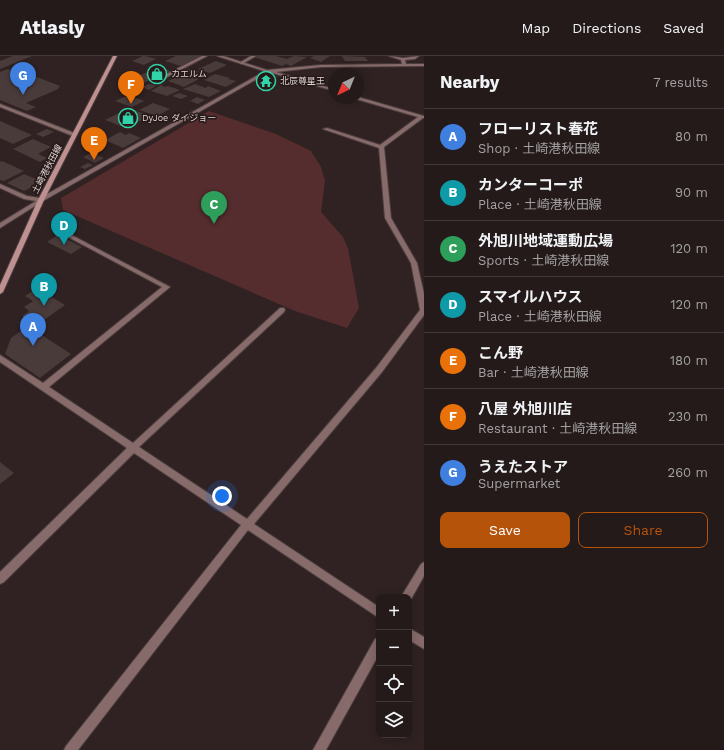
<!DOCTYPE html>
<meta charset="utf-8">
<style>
:root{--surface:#241a1a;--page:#2c2323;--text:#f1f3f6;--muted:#a3a1a2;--line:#413839;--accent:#b45309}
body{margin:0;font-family:"Work Sans","Noto Sans JP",sans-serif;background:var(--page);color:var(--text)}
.controls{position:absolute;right:12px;bottom:12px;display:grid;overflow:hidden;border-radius:8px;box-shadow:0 2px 10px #0003}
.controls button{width:36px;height:36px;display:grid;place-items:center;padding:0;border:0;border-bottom:1px solid var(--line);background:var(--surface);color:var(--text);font:20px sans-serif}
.compass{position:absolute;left:328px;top:12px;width:36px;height:36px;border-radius:50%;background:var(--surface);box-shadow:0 2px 10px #0003;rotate:223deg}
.you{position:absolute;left:222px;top:440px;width:14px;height:14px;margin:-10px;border:3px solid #fff;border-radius:50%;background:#1a73e8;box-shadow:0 0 0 6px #1a73e833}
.badge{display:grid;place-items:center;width:26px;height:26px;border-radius:50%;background:var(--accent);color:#fff;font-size:13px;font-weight:700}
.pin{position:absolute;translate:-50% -33px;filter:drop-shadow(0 1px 2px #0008)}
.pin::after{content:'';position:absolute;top:21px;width:14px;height:12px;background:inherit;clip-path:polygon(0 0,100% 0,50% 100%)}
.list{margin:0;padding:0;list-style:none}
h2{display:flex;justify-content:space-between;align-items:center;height:52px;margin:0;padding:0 16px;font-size:17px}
h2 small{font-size:13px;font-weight:400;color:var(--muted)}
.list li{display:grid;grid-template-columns:26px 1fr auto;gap:12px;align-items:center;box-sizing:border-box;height:56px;padding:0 16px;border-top:1px solid var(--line)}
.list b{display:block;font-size:15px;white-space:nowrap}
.list p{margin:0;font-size:13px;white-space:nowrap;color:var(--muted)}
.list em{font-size:13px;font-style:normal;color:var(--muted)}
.actions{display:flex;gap:8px;padding:12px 16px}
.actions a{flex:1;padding:9px 0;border:1px solid var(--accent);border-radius:8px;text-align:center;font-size:14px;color:var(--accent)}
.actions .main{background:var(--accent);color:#fff}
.icon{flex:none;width:22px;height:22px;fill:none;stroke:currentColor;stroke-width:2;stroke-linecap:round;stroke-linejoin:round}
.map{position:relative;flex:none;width:424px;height:694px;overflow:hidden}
header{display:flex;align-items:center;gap:24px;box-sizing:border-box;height:56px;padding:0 20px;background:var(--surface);border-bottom:1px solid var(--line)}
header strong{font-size:19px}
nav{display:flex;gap:22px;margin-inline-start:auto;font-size:14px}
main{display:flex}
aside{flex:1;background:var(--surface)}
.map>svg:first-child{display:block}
</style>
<header>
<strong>Atlasly</strong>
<nav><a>Map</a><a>Directions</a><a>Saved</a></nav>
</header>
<main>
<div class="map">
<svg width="424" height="694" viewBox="0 0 424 694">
<rect width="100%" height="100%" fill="#302222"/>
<!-- green -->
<path fill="#552d2e" d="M 209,55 L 276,78 L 311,95 L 321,111 L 325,125 L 321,156 L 343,181 L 348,192 L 359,252 L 347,272 L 295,255 L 63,154 L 61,142 Z"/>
<!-- building -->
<path fill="#4a3b3b" d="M 13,0 L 32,0 L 0,13 L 0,5 Z
M 143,0 L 145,0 L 156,3 L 144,9 L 132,5 Z
M 176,0 L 201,0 L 181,10 L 165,5 Z
M 257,0 L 276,0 L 287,3 L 294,0 L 307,1 L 291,10 L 286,8 L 282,10 L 254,1 Z
M 314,0 L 330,0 L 321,6 L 310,2 Z
M 342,0 L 365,1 L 368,5 L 345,5 Z
M 216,5 L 227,9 L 210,17 L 198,13 Z
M 159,11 L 170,15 L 139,29 L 127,25 Z
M 8,13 L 16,16 L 24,16 L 60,30 L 58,33 L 26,47 L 36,51 L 27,55 L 0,44 L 0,16 Z
M 188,13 L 199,16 L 196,18 L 184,14 Z
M 215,18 L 230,22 L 228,23 L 236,25 L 226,31 L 204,24 Z
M 188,19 L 199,23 L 184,31 L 168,25 L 179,20 L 183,21 Z
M 149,28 L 156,30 L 149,34 L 142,31 Z
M 195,28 L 206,32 L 208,30 L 221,35 L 209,41 L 183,33 Z
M 161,29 L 165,31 L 168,30 L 180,34 L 167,40 L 151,35 Z
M 179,37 L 188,40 L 181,43 L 172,40 Z
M 128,39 L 144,45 L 132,51 L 115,45 Z
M 197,41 L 205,44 L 198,48 L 190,45 Z
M 153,47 L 170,53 L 157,60 L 139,54 Z
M 129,52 L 150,60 L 126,72 L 105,64 Z
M 0,65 L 32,79 L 13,88 L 0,82 Z
M 47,73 L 54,76 L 43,81 L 36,78 Z
M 120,76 L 126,79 L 129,77 L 141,82 L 123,92 L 105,84 Z
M 33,83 L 51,91 L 38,98 L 47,102 L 40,106 L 13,93 Z
M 91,97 L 104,102 L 95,107 L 83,101 Z
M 2,105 L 24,115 L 4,125 L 0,124 L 0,106 Z
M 88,107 L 93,109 L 85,113 L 80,111 Z
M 24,118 L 36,123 L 32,131 L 24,135 L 7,127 Z
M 58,179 L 82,191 L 71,198 L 47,186 Z
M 37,232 L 65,249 L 37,269 L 22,260 L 29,255 L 24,251 L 33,245 L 25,240 Z
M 28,270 L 71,298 L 40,322 L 5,298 L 11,282 Z
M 0,406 L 14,417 L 0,428 Z"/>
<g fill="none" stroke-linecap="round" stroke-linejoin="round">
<defs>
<path id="minor" d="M 202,0 L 207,0 L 163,23 L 159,22 Z
M 251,0 L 256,0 L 242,8 L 239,7 Z
M 389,0 L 403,2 L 419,0 L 415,3 L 405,4 L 406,8 L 424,8 L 424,10 L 321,11 L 276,16 L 334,33 L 334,35 L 269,16 L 43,145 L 0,172 L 0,167 L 36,145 L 24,143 L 0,132 L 0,128 L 27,140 L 40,142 L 267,14 L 321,9 L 402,8 L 401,4 Z
M 358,41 L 424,60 L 424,62 L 423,62 L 384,91 L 391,162 L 417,207 L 424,238 L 424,259 L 382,316 L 254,468 L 379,551 L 379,562 L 248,474 L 78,694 L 64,694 L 66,690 L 241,469 L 134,397 L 4,526 L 0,528 L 0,516 L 127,392 L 0,306 L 0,299 L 43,327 L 162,231 L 55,174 L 56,173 L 60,173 L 170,231 L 49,331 L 133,387 L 280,252 L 284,252 L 285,254 L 284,256 L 139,391 L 247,463 L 376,312 L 420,254 L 411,207 L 385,162 L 379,92 L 323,73 L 327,72 L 380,89 L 418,61 L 356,43 L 356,42 L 358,42 Z
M 0,48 L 77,78 L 77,79 L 73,80 L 0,51 Z
M 424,506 L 424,520 L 410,545 L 409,541 L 401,541 L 421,508 Z
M 409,572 L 424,581 L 424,593 L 409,584 Z
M 379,582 L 379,598 L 326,694 L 313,694 L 375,583 Z"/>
<path id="tertiary" d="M 217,0 L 223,0 L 270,15 L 267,16 Z"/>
<path id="secondary" d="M 113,0 L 117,0 L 44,144 L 3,236 L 0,238 L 0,229 L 38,144 Z"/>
</defs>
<!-- minor casing -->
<use href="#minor" stroke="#4c3e3e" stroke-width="2"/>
<!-- tertiary casing -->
<use href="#tertiary" stroke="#4c3e3e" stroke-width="2"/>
<!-- secondary casing -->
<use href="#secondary" stroke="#4c3e3e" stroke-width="2"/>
<!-- minor -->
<use href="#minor" fill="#876a6a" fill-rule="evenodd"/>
<!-- tertiary -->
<use href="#tertiary" fill="#876a6a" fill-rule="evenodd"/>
<!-- secondary -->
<use href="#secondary" fill="#be9190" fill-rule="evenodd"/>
</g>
<!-- icons -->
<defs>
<symbol id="shop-ring" viewBox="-11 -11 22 22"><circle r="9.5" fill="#261918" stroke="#31d4a9" stroke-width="1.5"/><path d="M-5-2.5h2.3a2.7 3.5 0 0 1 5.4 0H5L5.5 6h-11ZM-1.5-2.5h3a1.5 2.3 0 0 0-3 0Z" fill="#31d4a9"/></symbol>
<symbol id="temple-ring" viewBox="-11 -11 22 22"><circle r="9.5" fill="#261918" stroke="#31d4a9" stroke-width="1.5"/><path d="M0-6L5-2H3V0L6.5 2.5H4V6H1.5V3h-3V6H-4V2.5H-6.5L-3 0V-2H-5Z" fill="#31d4a9"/></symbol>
</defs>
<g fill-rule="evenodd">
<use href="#shop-ring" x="146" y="7" width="22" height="22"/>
<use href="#temple-ring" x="255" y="14" width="22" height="22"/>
<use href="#shop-ring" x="117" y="51" width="22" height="22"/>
</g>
<g text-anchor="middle" stroke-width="3" stroke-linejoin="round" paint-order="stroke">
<!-- far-poi labels -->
<g font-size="9" fill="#ddd4d3" stroke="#261918" text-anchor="start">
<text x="171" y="21">カエルム</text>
<text x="280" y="28">北辰尊星王</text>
<text x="142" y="65">DyJoe ダイジョー</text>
</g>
<!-- far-street labels -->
<g font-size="9" fill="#ddd4d3" stroke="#261918">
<text transform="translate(47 113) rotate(-62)" y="3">土崎港秋田線</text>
</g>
</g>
</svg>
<div class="controls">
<button>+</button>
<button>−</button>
<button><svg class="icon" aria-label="locate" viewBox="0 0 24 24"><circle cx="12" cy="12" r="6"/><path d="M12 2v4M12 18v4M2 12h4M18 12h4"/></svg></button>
<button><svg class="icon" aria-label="layers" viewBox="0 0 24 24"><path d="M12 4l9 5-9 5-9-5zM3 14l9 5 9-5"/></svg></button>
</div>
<svg class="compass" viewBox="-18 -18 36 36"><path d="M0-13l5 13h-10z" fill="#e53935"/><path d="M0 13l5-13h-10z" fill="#a3a1a2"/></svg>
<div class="you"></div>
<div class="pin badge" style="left:33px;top:290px;background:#3f7fe0">A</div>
<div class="pin badge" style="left:44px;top:250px;background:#0f9aa8">B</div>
<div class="pin badge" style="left:214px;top:168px;background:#2e9e5b">C</div>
<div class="pin badge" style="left:64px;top:189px;background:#0f9aa8">D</div>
<div class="pin badge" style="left:94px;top:104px;background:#e8710a">E</div>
<div class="pin badge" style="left:131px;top:48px;background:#e8710a">F</div>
<div class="pin badge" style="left:23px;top:39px;background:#3f7fe0">G</div>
</div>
<aside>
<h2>Nearby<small>7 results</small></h2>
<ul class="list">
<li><span class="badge" style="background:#3f7fe0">A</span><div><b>フローリスト春花</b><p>Shop · 土崎港秋田線</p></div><em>80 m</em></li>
<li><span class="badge" style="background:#0f9aa8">B</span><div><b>カンターコーポ</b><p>Place · 土崎港秋田線</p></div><em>90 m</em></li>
<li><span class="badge" style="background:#2e9e5b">C</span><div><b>外旭川地域運動広場</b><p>Sports · 土崎港秋田線</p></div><em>120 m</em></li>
<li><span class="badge" style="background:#0f9aa8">D</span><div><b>スマイルハウス</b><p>Place · 土崎港秋田線</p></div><em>120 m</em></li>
<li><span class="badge" style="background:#e8710a">E</span><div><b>こん野</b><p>Bar · 土崎港秋田線</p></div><em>180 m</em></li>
<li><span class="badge" style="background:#e8710a">F</span><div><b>八屋 外旭川店</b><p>Restaurant · 土崎港秋田線</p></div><em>230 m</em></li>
<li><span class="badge" style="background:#3f7fe0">G</span><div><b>うえたストア</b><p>Supermarket</p></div><em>260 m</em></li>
</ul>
<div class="actions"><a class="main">Save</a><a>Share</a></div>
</aside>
</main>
